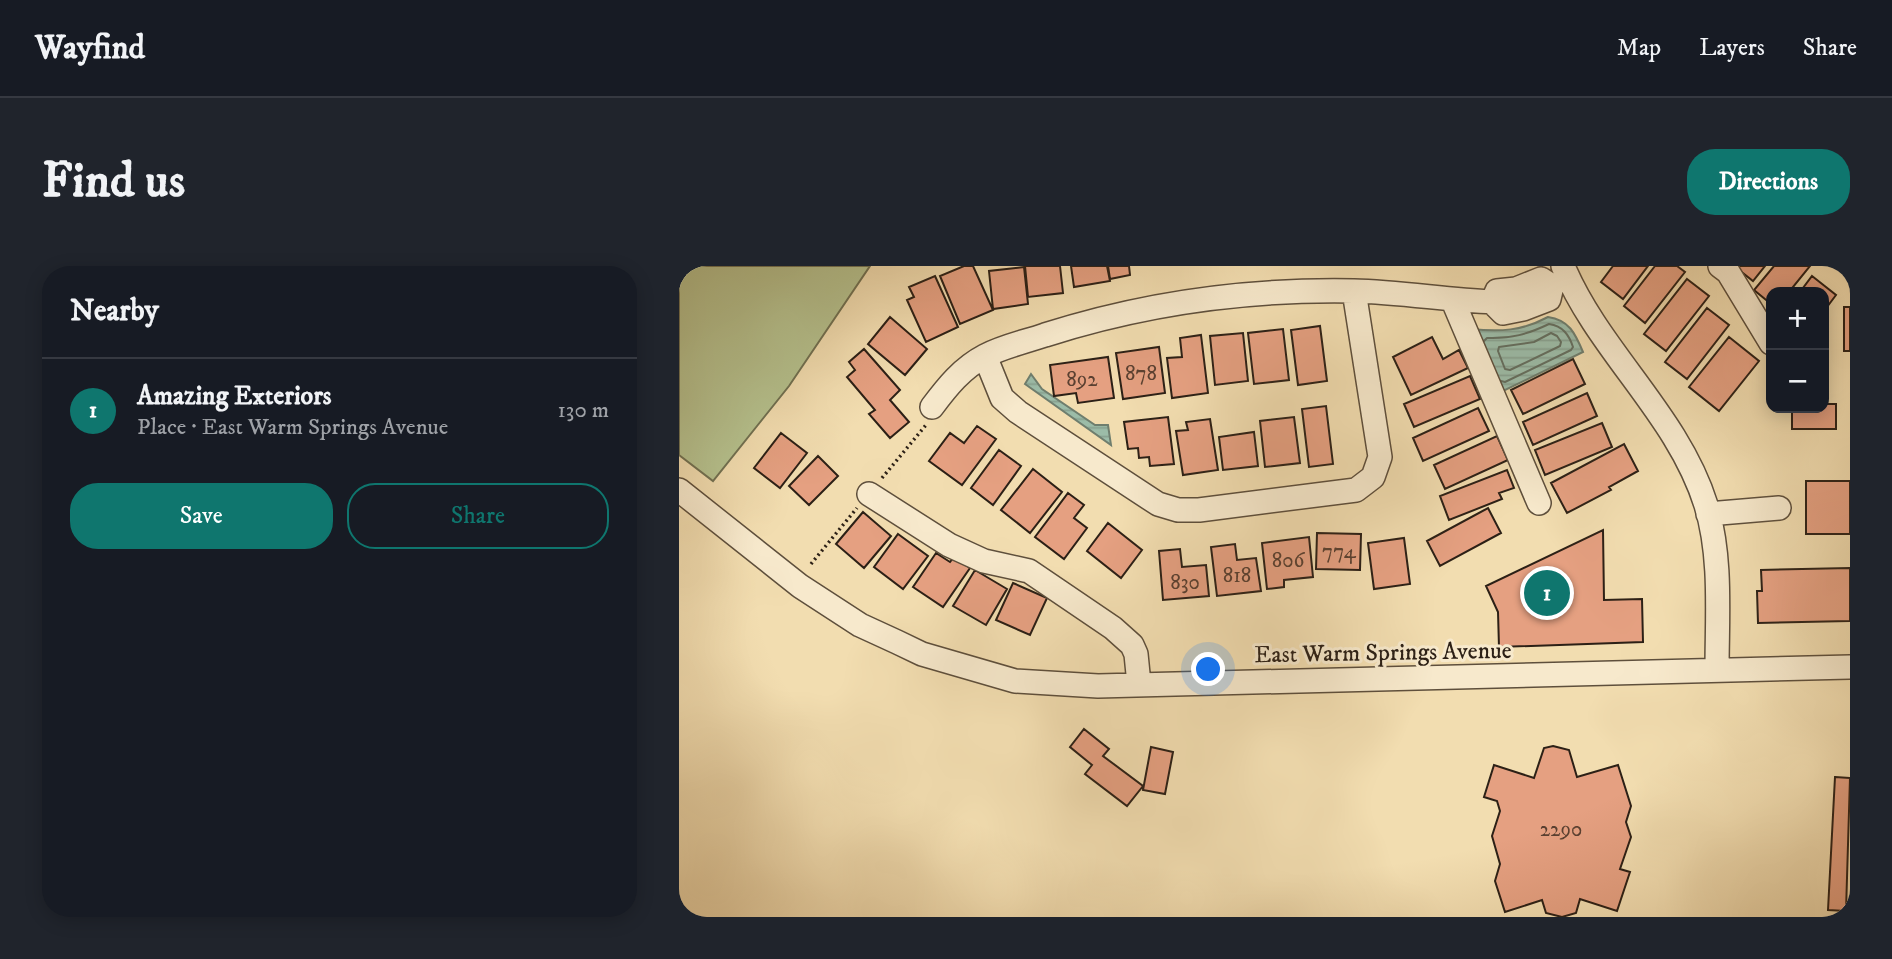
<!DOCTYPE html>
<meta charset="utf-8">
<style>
:root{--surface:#171b24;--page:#20242c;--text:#f1f3f6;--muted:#9ea1a6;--line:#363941;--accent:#0f766e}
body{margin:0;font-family:"IM FELL DW Pica",serif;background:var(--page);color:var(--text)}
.controls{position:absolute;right:21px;top:21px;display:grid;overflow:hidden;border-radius:14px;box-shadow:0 4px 18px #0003}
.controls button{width:63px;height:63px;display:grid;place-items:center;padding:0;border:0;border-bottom:2px solid var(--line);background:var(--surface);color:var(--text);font:35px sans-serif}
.you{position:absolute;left:530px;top:404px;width:24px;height:24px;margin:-18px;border:5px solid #fff;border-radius:50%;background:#1a73e8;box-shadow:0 0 0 10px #1a73e833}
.badge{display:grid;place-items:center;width:46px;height:46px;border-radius:50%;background:var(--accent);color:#fff;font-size:23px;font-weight:700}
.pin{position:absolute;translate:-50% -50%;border:4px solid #fff;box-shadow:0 2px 7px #0006}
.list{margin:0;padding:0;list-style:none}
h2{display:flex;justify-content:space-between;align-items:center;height:91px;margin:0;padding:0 28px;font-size:30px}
h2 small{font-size:23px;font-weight:400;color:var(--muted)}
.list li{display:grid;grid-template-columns:46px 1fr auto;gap:21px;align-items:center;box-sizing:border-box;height:105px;padding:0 28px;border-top:2px solid var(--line)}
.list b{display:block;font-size:26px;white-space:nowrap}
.list p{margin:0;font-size:23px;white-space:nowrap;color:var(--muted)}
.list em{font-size:23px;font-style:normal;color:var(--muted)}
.actions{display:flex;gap:14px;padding:21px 28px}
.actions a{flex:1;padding:16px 0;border:2px solid var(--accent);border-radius:28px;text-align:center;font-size:24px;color:var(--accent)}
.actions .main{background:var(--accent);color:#fff}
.map{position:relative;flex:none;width:1171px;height:651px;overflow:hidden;border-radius:28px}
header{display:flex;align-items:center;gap:42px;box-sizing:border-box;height:98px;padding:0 35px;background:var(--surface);border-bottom:2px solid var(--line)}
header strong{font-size:33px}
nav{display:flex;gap:38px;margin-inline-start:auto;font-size:24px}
.intro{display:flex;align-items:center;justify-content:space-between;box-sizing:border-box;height:168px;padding:0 42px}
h1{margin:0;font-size:49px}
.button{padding:18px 32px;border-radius:28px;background:var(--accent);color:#fff;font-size:24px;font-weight:700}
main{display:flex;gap:42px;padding:0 42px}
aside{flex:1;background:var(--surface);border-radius:28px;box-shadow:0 4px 18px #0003}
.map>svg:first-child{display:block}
</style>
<header>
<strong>Wayfind</strong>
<nav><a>Map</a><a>Layers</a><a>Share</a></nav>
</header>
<div class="intro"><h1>Find us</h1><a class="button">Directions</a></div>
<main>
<aside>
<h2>Nearby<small></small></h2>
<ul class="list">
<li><span class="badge">1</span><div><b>Amazing Exteriors</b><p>Place · East Warm Springs Avenue</p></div><em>130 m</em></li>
</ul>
<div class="actions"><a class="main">Save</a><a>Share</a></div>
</aside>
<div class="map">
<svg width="1171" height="651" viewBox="0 0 1171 651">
<defs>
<pattern id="water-rules" width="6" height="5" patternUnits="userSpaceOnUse" patternTransform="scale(1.75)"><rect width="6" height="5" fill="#9cbca8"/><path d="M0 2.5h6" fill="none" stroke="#87a190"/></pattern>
</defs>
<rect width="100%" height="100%" fill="#f2ddb0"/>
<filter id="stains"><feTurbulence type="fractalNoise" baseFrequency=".00286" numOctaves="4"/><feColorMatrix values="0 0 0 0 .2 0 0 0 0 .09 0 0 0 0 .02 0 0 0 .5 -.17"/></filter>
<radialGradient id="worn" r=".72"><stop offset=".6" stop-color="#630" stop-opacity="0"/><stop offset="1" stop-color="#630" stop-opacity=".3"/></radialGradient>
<!-- grass -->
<path fill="#b6c28f" stroke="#717152" stroke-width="2" d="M 0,0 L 191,0 L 110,120 L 34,215 L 0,189 Z"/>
<!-- water -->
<path fill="url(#water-rules)" stroke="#6f7e6e" stroke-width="2" d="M 869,51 C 890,54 896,67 904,86 L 820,127 L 792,63 C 821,66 843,65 869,51 Z
M 352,108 L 363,123 L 416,159 L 429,159 L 432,179 L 346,118 Z"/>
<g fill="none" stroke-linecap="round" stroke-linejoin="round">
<!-- shore -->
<path stroke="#646e5f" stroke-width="2" d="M 872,67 L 878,70 L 882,76 L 881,80 L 831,104 L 826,103 L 819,85 L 820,81 L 855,76 Z
M 805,75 L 808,72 C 832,73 849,68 870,58 C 884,60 890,69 894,81 L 892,84 L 826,116 L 822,115"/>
</g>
<!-- building -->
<path fill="#e5a081" stroke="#2c2016" stroke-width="2" d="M 285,0 L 294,0 L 314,44 L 281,58 L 261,10 Z
M 346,0 L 381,0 L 384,27 L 349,31 Z
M 392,0 L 428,0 L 431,15 L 395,21 Z
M 429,0 L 450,0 L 451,9 L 431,13 Z
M 934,0 L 969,0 L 944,33 L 922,16 Z
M 976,0 L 998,0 L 1006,6 L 966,57 L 945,40 Z
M 1055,0 L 1086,0 L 1074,15 Z
M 1095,0 L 1131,0 L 1110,26 L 1092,26 L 1092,38 L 1075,24 Z
M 345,1 L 349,38 L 314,43 L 310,5 Z
M 256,10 L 279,61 L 247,76 L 228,34 L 235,31 L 230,21 Z
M 1133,10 L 1157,29 L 1145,45 L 1145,26 L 1121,26 Z
M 1008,13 L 1030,30 L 987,85 L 965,68 Z
M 1165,41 L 1171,41 L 1171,85 L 1165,85 Z
M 1028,42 L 1050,59 L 1008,113 L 986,96 Z
M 211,51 L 248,83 L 226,109 L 189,78 Z
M 641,60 L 648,115 L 619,119 L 612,64 Z
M 604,63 L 610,114 L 575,118 L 569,67 Z
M 564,67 L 569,115 L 536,119 L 531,70 Z
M 522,69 L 529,127 L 493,132 L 488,92 L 503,91 L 501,72 Z
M 753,71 L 764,93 L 780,84 L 789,102 L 732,129 L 714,91 Z
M 1050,71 L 1080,95 L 1040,145 L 1010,121 Z
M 480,81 L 486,127 L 444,133 L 437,87 Z
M 185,83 L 221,124 L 211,134 L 230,156 L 211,172 L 190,148 L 196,144 L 168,111 L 176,104 L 170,96 Z
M 429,91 L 435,132 L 399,137 L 397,127 L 375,130 L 371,99 Z
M 894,93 L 906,118 L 844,148 L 832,124 Z
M 791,110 L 801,133 L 735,161 L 725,138 Z
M 908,127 L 918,150 L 854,179 L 844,156 Z
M 1145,138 L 1157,138 L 1157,163 L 1113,163 L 1113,142 L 1145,142 Z
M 647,140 L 654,198 L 630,201 L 623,143 Z
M 799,142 L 810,165 L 744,195 L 734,172 Z
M 489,151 L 495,198 L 471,200 L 470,191 L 460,192 L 459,182 L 449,183 L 445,156 Z
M 615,151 L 621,197 L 586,201 L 581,155 Z
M 531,153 L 539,204 L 504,209 L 497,165 L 509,164 L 507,156 Z
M 923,157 L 933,181 L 866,209 L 856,184 Z
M 298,160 L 317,173 L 283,219 L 250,195 L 271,167 L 285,177 Z
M 575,166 L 579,200 L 544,204 L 540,171 Z
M 102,167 L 128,187 L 101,222 L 75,202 Z
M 818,170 L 829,194 L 766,223 L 755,199 Z
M 945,178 L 959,205 L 930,221 L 932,224 L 888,247 L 872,217 Z
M 320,184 L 342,200 L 314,239 L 292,222 Z
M 139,190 L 159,210 L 130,239 L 110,220 Z
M 354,203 L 383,226 L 351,267 L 322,244 Z
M 828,204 L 835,222 L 820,227 L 823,233 L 770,254 L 761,230 Z
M 1127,215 L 1171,215 L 1171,268 L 1127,268 Z
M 389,227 L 405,239 L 395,252 L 408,262 L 385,293 L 356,271 Z
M 809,242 L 822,267 L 761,300 L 748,275 Z
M 184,246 L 212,270 L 185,302 L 157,278 Z
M 429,257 L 463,284 L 442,312 L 408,285 Z
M 924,264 L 925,334 L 963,333 L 964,376 L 820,381 L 819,346 L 807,320 Z
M 638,267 L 682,268 L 681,304 L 637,303 Z
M 219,268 L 249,290 L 224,323 L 195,301 Z
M 630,271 L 634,311 L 605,314 L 605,321 L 588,323 L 583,277 Z
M 725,272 L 731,318 L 695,323 L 689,277 Z
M 556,278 L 558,294 L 577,292 L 582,325 L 538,330 L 532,281 Z
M 501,283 L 503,301 L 527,299 L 530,330 L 484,334 L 480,285 Z
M 257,287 L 271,296 L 275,291 L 291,302 L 264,341 L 234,321 Z
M 1171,302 L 1171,355 L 1079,357 L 1078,325 L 1083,325 L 1082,304 Z
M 296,304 L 328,323 L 307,359 L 274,340 Z
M 334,317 L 368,332 L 351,369 L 317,354 Z
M 405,463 L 430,483 L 424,490 L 464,520 L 448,540 L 406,508 L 413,499 L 391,481 Z
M 874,480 L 890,484 L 898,511 L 939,499 L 952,540 L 947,556 L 952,571 L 941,603 L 951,606 L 938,645 L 901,633 L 897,647 L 883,651 L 867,647 L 863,634 L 826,646 L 816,615 L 821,598 L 813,570 L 821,545 L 818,535 L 805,531 L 815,499 L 855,512 L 865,482 Z
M 472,481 L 494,486 L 486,528 L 464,524 Z
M 1156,511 L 1171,512 L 1167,645 L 1149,644 Z"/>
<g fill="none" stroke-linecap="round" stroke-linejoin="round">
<defs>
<path id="minor" d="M 884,0 C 920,86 999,149 1027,239 C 1043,291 1038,350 1038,404
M 1041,0 L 1049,6 L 1092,77
M 774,35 L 860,237
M 306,90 L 323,132 L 339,146 L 479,238 L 499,244 L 520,244 L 677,224 L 694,211 L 701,191 L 675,25
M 253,141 C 268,121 283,102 306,90 C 325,80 346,76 366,69 C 466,37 571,23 675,25 C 721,26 767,34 813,36 L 824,47 L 844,43 L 870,33 L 873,20 L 862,13 L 837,23 L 818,25 L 813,36
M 0,224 L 121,320 L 181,359 L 218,376 L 243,388 L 336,415 L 419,420 L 1171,401
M 190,228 L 270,279 L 305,295 L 350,305 L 434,362 L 453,379 L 457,388 L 460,418
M 1029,248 L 1100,242"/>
</defs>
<!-- minor casing -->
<use href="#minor" stroke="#5e4f3c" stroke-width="26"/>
<!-- path -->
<path stroke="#2c2016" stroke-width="3.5" stroke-dasharray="2 3.5" stroke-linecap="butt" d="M 203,212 L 247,159
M 132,298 L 178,242"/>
<!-- minor -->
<use href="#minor" stroke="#f7e9cc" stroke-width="23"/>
</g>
<g text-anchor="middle" stroke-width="6" stroke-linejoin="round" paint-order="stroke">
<!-- number labels -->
<g font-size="21" fill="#5a4031">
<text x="462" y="114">878</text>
<text x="403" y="120">892</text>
<text x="660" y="292">774</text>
<text x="609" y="301">806</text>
<text x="558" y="316">818</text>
<text x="506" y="323">830</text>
<text x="882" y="570">2290</text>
</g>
<!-- street labels -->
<g font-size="24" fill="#2c2016" stroke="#f7e9cc">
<text transform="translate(704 386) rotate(-1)" y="8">East Warm Springs Avenue</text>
</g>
</g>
<rect width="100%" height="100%" filter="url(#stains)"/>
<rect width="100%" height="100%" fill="url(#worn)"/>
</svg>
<div class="controls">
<button>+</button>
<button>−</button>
</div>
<div class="you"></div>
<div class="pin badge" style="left:868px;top:327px">1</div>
</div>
</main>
